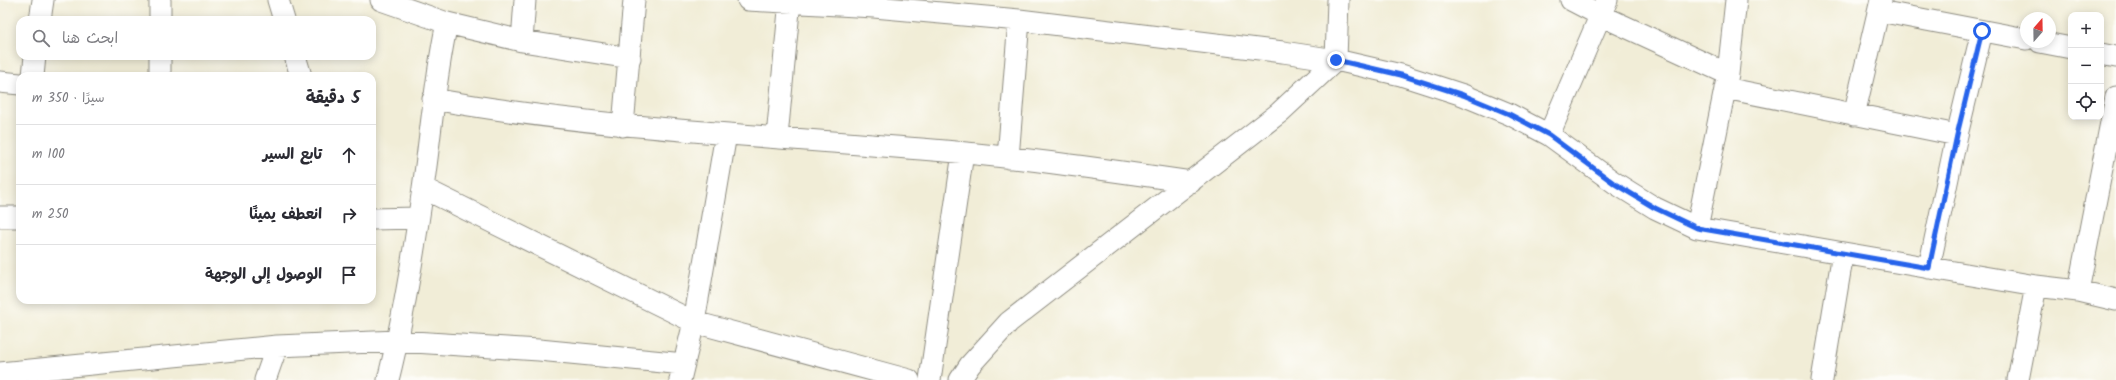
<!DOCTYPE html>
<html lang="ar">
<meta charset="utf-8">
<style>
:root{--surface:#fff;--page:#f7f7f7;--text:#2b2b33;--muted:#7c7c81;--line:#e1e1e2}
body{margin:0;font-family:Kalam,"Playpen Sans Arabic",sans-serif;background:var(--page);color:var(--text);direction:rtl}
.controls{position:absolute;right:12px;top:12px;display:grid;overflow:hidden;border-radius:8px;box-shadow:0 2px 10px #0003}
.controls button{width:36px;height:36px;display:grid;place-items:center;padding:0;border:0;border-bottom:1px solid var(--line);background:var(--surface);color:var(--text);font:20px sans-serif}
.compass{position:absolute;left:2020px;top:12px;width:36px;height:36px;border-radius:50%;background:var(--surface);box-shadow:0 2px 10px #0003;rotate:20deg}
.stop{position:absolute;width:12px;height:12px;margin:-9px;border:3px solid #2563eb;border-radius:50%;background:#fff}
.stop.end{background:#2563eb;border-color:#fff;box-shadow:0 1px 4px #0008}
.list{margin:0;padding:0;list-style:none}
h2{display:flex;justify-content:space-between;align-items:center;height:52px;margin:0;padding:0 16px;font-size:17px}
h2 small{font-size:13px;font-weight:400;color:var(--muted)}
.list li{display:grid;grid-template-columns:26px 1fr auto;gap:12px;align-items:center;box-sizing:border-box;height:60px;padding:0 16px;border-top:1px solid var(--line)}
.list b{display:block;font-size:15px;white-space:nowrap}
.list em{font-size:13px;font-style:normal;color:var(--muted)}
.icon{flex:none;width:22px;height:22px;fill:none;stroke:currentColor;stroke-width:2;stroke-linecap:round;stroke-linejoin:round}
.map{position:relative;flex:none;width:2116px;height:380px;overflow:hidden;direction:ltr}
.search{position:absolute;background:var(--surface);box-shadow:0 2px 10px #0003;left:16px;top:16px;width:360px;height:44px;display:flex;align-items:center;gap:10px;box-sizing:border-box;padding:0 14px;border-radius:12px;color:var(--muted);font-size:15px}
.panel{position:absolute;background:var(--surface);box-shadow:0 2px 10px #0003;left:16px;top:72px;width:360px;height:232px;border-radius:12px;direction:rtl}
.map>svg:first-child{display:block}
</style>
<div class="map">
<svg width="2116" height="380" viewBox="0 0 2116 380">
<rect width="100%" height="100%" fill="#fdfcf7"/>
<filter id="ink" filterUnits="userSpaceOnUse"><feTurbulence type="fractalNoise" baseFrequency=".025" numOctaves="2"/><feDisplacementMap in="SourceGraphic" scale="8" xChannelSelector="R" yChannelSelector="G"/><feConvolveMatrix kernelMatrix="1 2 1 2 8 2 1 2 1" color-interpolation-filters="sRGB"/></filter>
<filter id="wash" filterUnits="userSpaceOnUse"><feTurbulence type="fractalNoise" baseFrequency=".012" numOctaves="4" result="noise"/><feDisplacementMap in="SourceGraphic" scale="16" xChannelSelector="R" yChannelSelector="G"/><feGaussianBlur stdDeviation="0.9" result="paint"/><feColorMatrix in="noise" values="0 0 0 0 0 0 0 0 0 0 0 0 0 0 0 0 0 1.4 0 .05"/><feComposite in="paint" operator="in"/></filter>
<g filter="url(#wash)">
<rect width="100%" height="100%" fill="#f1edd7"/>
</g>
<g filter="url(#ink)">
<g fill="none" stroke-linecap="round" stroke-linejoin="round">
<defs>
<path id="minor" d="M 278,0 L 284,20
M 381,0 L 447,23 L 522,41 L 630,58
M 748,0 L 874,7 L 1019,20 L 1283,52 L 1336,60 L 1401,75 L 1463,95 L 1509,114 L 1549,135 L 1615,183 L 1655,208 L 1697,228
M 1571,0 L 1600,15 L 1728,74
M 1736,0 L 1728,74 L 1697,228 L 2036,286 L 2078,291 L 2116,300
M 1879,11 L 2026,39
M 40,20 L 43,0
M 160,20 L 160,0
M 522,41 L 525,0
M 2040,42 L 2071,48
M 2101,54 L 2116,57
M 295,56 L 301,76
M 33,76 L 35,56
M 160,76 L 160,56
M 0,82 L 20,84
M 1725,88 L 1957,135 L 1929,268
M 433,99 C 594,128 758,135 921,149 C 1011,156 1102,169 1191,182
M 1854,115 L 1881,0
M 623,126 L 634,0
M 1549,135 L 1607,0
M 1957,135 L 1982,31
M 777,137 L 790,0
M 1008,158 L 1019,20
M 423,188 L 694,322 L 909,380
M 0,217 L 20,217
M 372,219 L 418,218
M 2078,291 L 2116,97
M 0,373 L 277,346 L 398,341 L 539,350 L 684,364
M 265,380 L 277,346
M 388,380 C 404,317 414,252 423,188 C 431,133 435,78 447,23
M 680,380 L 694,322 L 726,134
M 930,380 L 963,153
M 960,380 L 970,365 L 1009,322 L 1279,113 L 1336,60 L 1338,0
M 1822,380 L 1843,253
M 2018,380 L 2036,286"/>
</defs>
<!-- minor casing -->
<use href="#minor" stroke="#8e8c81" stroke-width="23"/>
<!-- minor -->
<use href="#minor" stroke="#fff" stroke-width="21"/>
</g>
</g>
<g fill="none" stroke-linecap="round" stroke-linejoin="round" filter="url(#ink)">
<!-- route -->
<path stroke="#2563eb" stroke-width="5" d="M 1336,60 L 1401,75 L 1463,95 L 1509,114 L 1549,135 L 1615,184 L 1655,208 L 1697,228 L 1929,268 L 1957,135 L 1982,31"/>
</g>
</svg>
<div class="controls">
<button>+</button>
<button>−</button>
<button><svg class="icon" aria-label="locate" viewBox="0 0 24 24"><circle cx="12" cy="12" r="6"/><path d="M12 2v4M12 18v4M2 12h4M18 12h4"/></svg></button>
</div>
<svg class="compass" viewBox="-18 -18 36 36"><path d="M0-13l5 13h-10z" fill="#e53935"/><path d="M0 13l5-13h-10z" fill="#7c7c81"/></svg>
<div class="stop" style="left:1982px;top:31px"></div>
<div class="stop end" style="left:1336px;top:60px"></div>
<div class="search"><svg class="icon" aria-label="search" viewBox="0 0 24 24"><circle cx="10" cy="10" r="6"/><path d="M15 15l6 6"/></svg>ابحث هنا</div>
<section class="panel">
<h2>5 دقيقة<small>سيرًا · 350 m</small></h2>
<ul class="list">
<li><svg class="icon" aria-label="ahead" viewBox="0 0 24 24"><path d="M12 20V5M6 11l6-6 6 6"/></svg><div><b>تابع السير</b></div><em>100 m</em></li>
<li><svg class="icon" aria-label="right" viewBox="0 0 24 24"><path d="M7 20v-9h11M14 6l5 5-5 5"/></svg><div><b>انعطف يمينًا</b></div><em>250 m</em></li>
<li><svg class="icon" aria-label="arrive" viewBox="0 0 24 24"><path d="M6 21V4h12l-3 4 3 4H6"/></svg><div><b>الوصول إلى الوجهة</b></div></li>
</ul>
</section>
</div>
